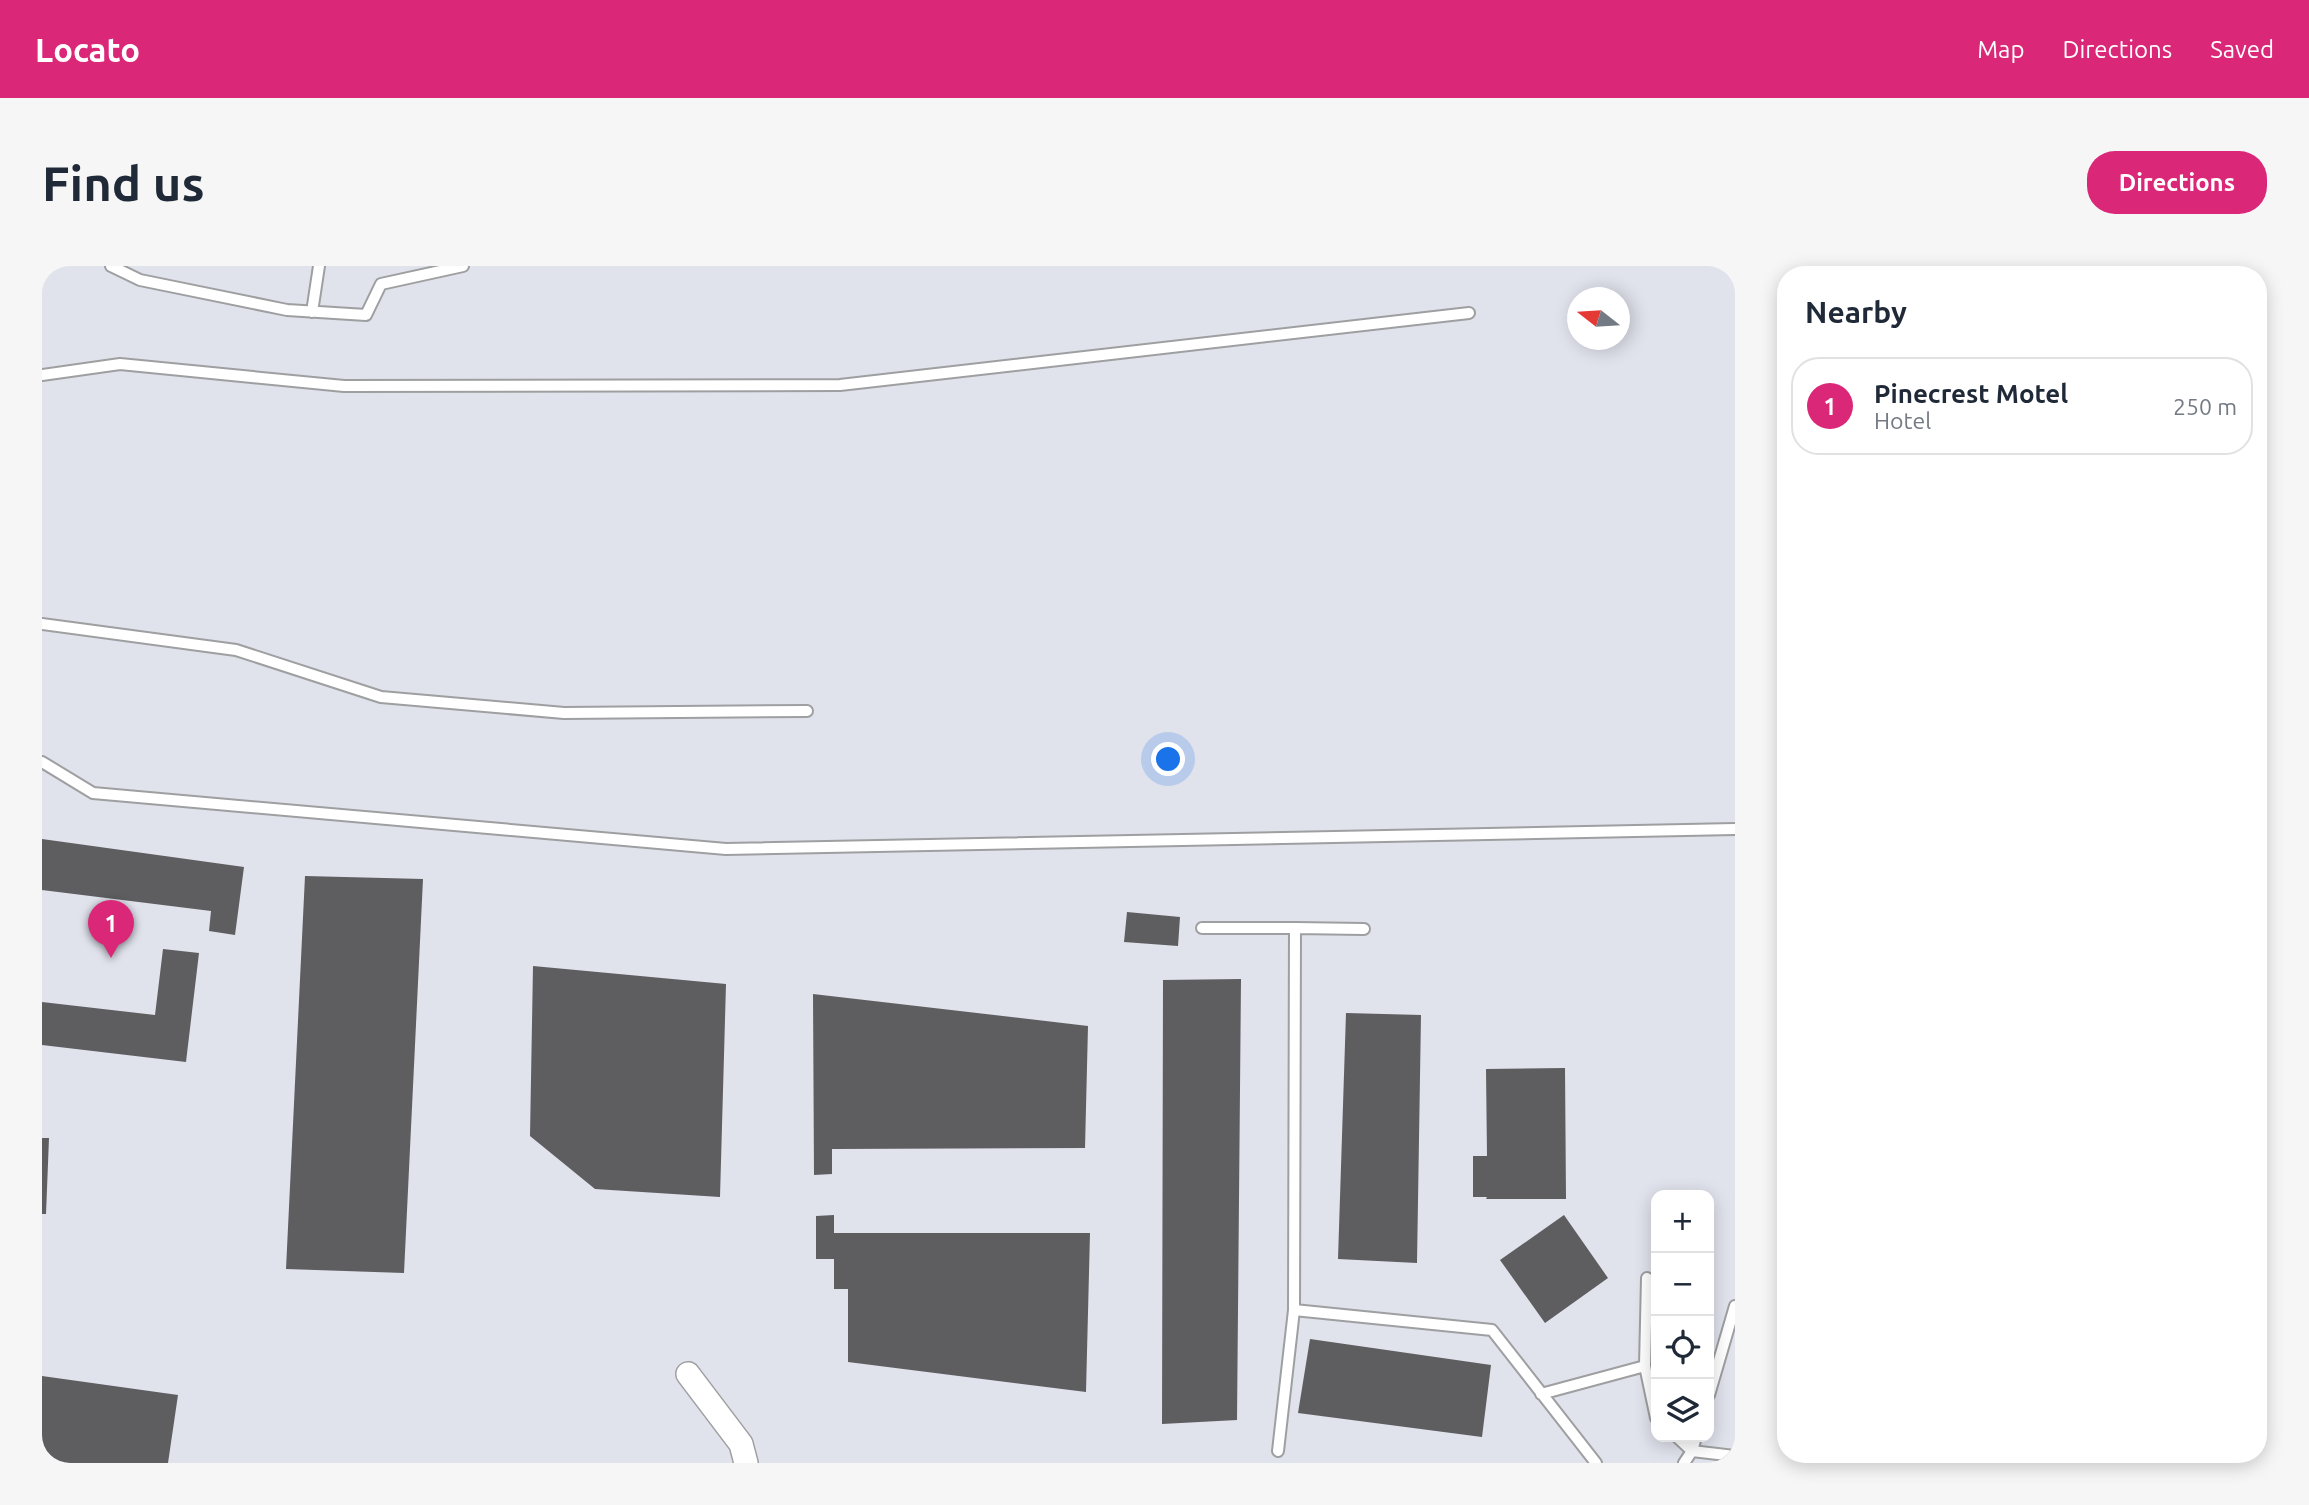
<!DOCTYPE html>
<meta charset="utf-8">
<style>
:root{--surface:#fff;--page:#f6f6f7;--text:#1f2937;--muted:#747a83;--line:#e0e1e3;--accent:#db2777}
body{margin:0;font-family:Ubuntu,sans-serif;background:var(--page);color:var(--text)}
.controls{position:absolute;right:21px;bottom:21px;display:grid;overflow:hidden;border-radius:14px;box-shadow:0 4px 18px #0003}
.controls button{width:63px;height:63px;display:grid;place-items:center;padding:0;border:0;border-bottom:2px solid var(--line);background:var(--surface);color:var(--text);font:35px sans-serif}
.compass{position:absolute;left:1525px;top:21px;width:63px;height:63px;border-radius:50%;background:var(--surface);box-shadow:0 4px 18px #0003;rotate:287deg}
.you{position:absolute;left:1127px;top:494px;width:24px;height:24px;margin:-18px;border:5px solid #fff;border-radius:50%;background:#1a73e8;box-shadow:0 0 0 10px #1a73e833}
.badge{display:grid;place-items:center;width:46px;height:46px;border-radius:50%;background:var(--accent);color:#fff;font-size:23px;font-weight:700}
.pin{position:absolute;translate:-50% -58px;filter:drop-shadow(0 2px 4px #0008)}
.pin::after{content:'';position:absolute;top:37px;width:24px;height:21px;background:inherit;clip-path:polygon(0 0,100% 0,50% 100%)}
.list{margin:0;padding:0;list-style:none}
h2{display:flex;justify-content:space-between;align-items:center;height:91px;margin:0;padding:0 28px;font-size:30px}
h2 small{font-size:23px;font-weight:400;color:var(--muted)}
.list li{display:grid;grid-template-columns:46px 1fr auto;gap:21px;align-items:center;box-sizing:border-box;height:98px;margin:0 14px 14px;padding:0 14px;border:2px solid var(--line);border-radius:28px}
.list b{display:block;font-size:26px;white-space:nowrap}
.list p{margin:0;font-size:23px;white-space:nowrap;color:var(--muted)}
.list em{font-size:23px;font-style:normal;color:var(--muted)}
.icon{flex:none;width:38px;height:38px;fill:none;stroke:currentColor;stroke-width:2;stroke-linecap:round;stroke-linejoin:round}
.map{position:relative;flex:none;width:1693px;height:1197px;overflow:hidden;border-radius:28px}
header{display:flex;align-items:center;gap:42px;box-sizing:border-box;height:98px;padding:0 35px;background:var(--accent);color:#fff}
header strong{font-size:33px}
nav{display:flex;gap:38px;margin-inline-start:auto;font-size:24px}
.intro{display:flex;align-items:center;justify-content:space-between;box-sizing:border-box;height:168px;padding:0 42px}
h1{margin:0;font-size:49px}
.button{padding:18px 32px;border-radius:28px;background:var(--accent);color:#fff;font-size:24px;font-weight:700}
main{display:flex;gap:42px;padding:0 42px}
aside{flex:1;background:var(--surface);border-radius:28px;box-shadow:0 4px 18px #0003}
.map>svg:first-child{display:block}
</style>
<header>
<strong>Locato</strong>
<nav><a>Map</a><a>Directions</a><a>Saved</a></nav>
</header>
<div class="intro"><h1>Find us</h1><a class="button">Directions</a></div>
<main>
<div class="map">
<svg width="1693" height="1197" viewBox="0 0 1693 1197">
<rect width="100%" height="100%" fill="#eeeff2"/>
<!-- built -->
<path fill="#e0e2ec" fill-rule="evenodd" d="M 0,0 L 1693,0 L 1693,1197 L 0,1197 ZM 1535,32 L 1577,32 L 1577,74 L 1535,74 ZM 1614,929 L 1667,929 L 1667,1171 L 1614,1171 Z"/>
<!-- building -->
<path fill="#5e5e61" d="M 0,573 L 202,601 L 193,669 L 167,665 L 169,645 L 0,624 Z
M 263,610 L 381,613 L 362,1007 L 244,1003 Z
M 1085,646 L 1138,651 L 1136,680 L 1082,676 Z
M 121,683 L 157,687 L 144,796 L 0,779 L 0,736 L 113,749 Z
M 491,700 L 684,718 L 678,931 L 553,923 L 488,870 Z
M 1199,713 L 1195,1154 L 1120,1158 L 1121,714 Z
M 771,728 L 1046,760 L 1043,882 L 790,883 L 790,908 L 772,909 Z
M 1304,747 L 1379,749 L 1375,997 L 1296,993 Z
M 1523,802 L 1524,933 L 1444,933 L 1445,931 L 1431,931 L 1431,890 L 1445,890 L 1444,803 Z
M 0,872 L 7,872 L 4,948 L 0,948 Z
M 792,949 L 792,967 L 1048,967 L 1044,1126 L 806,1096 L 806,1023 L 792,1023 L 792,993 L 774,993 L 774,950 Z
M 1522,949 L 1566,1012 L 1503,1057 L 1458,994 Z
M 1268,1073 L 1449,1099 L 1440,1171 L 1256,1147 Z
M 0,1110 L 136,1129 L 126,1197 L 0,1197 Z"/>
<g fill="none" stroke-linecap="round" stroke-linejoin="round">
<defs>
<path id="lane" d="M 69,0 L 98,14 L 245,44 L 324,49 L 339,18 L 421,0
M 270,46 L 277,0
M 0,109 L 78,98 L 302,120 L 798,119 L 1427,47
M 0,358 L 194,384 L 339,431 L 522,447 L 765,445
M 0,496 L 51,527 L 684,583 L 1693,563
M 1160,662 L 1253,662
M 1322,663 L 1253,662 L 1252,1044 L 1450,1064 L 1554,1197
M 1603,1100 L 1605,1012
M 1499,1128 L 1603,1100 L 1614,1152
M 1667,1129 L 1693,1040
M 1635,1171 L 1650,1185 L 1693,1190
M 1236,1185 L 1252,1044
M 1642,1197 L 1650,1185 L 1654,1171"/>
<path id="street" d="M 646,1108 L 699,1178 L 704,1197"/>
</defs>
<!-- lane casing -->
<use href="#lane" stroke="#9e9fa1" stroke-width="14"/>
<!-- street casing -->
<use href="#street" stroke="#9e9fa1" stroke-width="26"/>
<!-- lane -->
<use href="#lane" stroke="#fff" stroke-width="10"/>
<!-- street -->
<use href="#street" stroke="#fff" stroke-width="23"/>
</g>
</svg>
<div class="controls">
<button>+</button>
<button>−</button>
<button><svg class="icon" aria-label="locate" viewBox="0 0 24 24"><circle cx="12" cy="12" r="6"/><path d="M12 2v4M12 18v4M2 12h4M18 12h4"/></svg></button>
<button><svg class="icon" aria-label="layers" viewBox="0 0 24 24"><path d="M12 4l9 5-9 5-9-5zM3 14l9 5 9-5"/></svg></button>
</div>
<svg class="compass" viewBox="-18 -18 36 36"><path d="M0-13l5 13h-10z" fill="#e53935"/><path d="M0 13l5-13h-10z" fill="#747a83"/></svg>
<div class="you"></div>
<div class="pin badge" style="left:69px;top:692px">1</div>
</div>
<aside>
<h2>Nearby<small></small></h2>
<ul class="list">
<li><span class="badge">1</span><div><b>Pinecrest Motel</b><p>Hotel</p></div><em>250 m</em></li>
</ul>
</aside>
</main>
